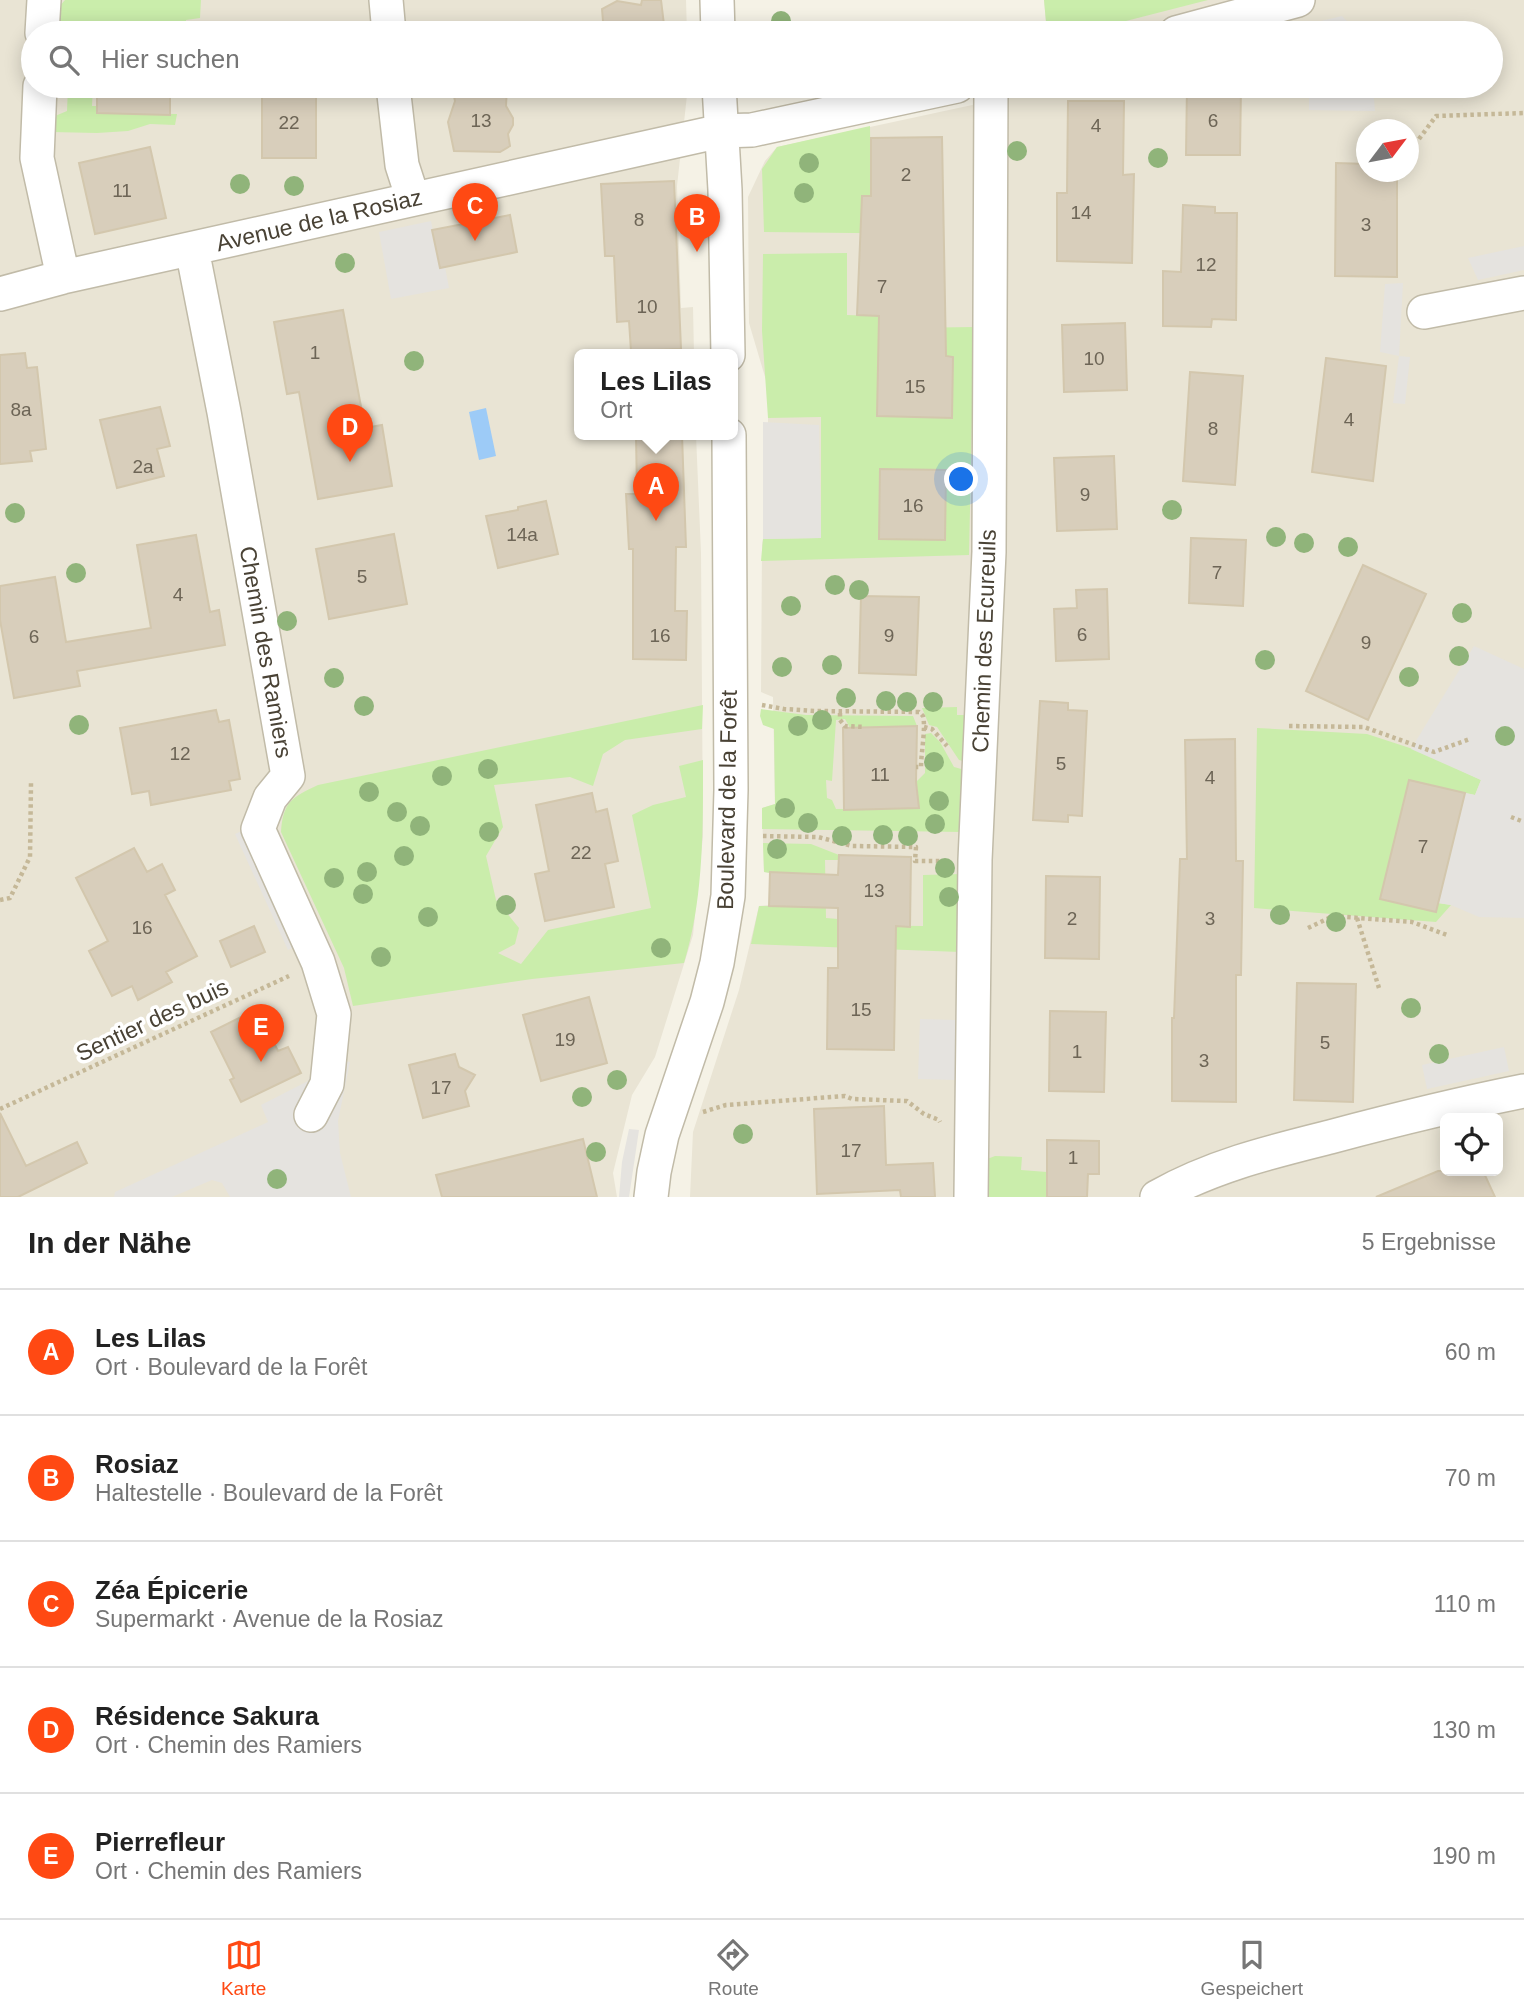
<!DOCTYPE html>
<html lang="de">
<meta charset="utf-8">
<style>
:root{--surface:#fff;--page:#f6f6f6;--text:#222;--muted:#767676;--line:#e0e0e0;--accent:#ff4913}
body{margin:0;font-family:Helvetica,sans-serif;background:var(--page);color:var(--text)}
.controls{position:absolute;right:21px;bottom:21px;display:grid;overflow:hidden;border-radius:10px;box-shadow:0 4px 18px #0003}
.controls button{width:63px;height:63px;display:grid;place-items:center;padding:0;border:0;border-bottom:2px solid var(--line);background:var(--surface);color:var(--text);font:35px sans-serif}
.compass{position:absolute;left:1356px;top:119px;width:63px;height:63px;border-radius:50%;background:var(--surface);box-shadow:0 4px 18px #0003;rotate:58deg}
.you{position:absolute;left:962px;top:480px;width:24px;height:24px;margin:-18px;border:5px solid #fff;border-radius:50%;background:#1a73e8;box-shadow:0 0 0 10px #1a73e833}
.badge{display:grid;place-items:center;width:46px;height:46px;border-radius:50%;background:var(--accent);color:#fff;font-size:23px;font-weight:700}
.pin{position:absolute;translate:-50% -58px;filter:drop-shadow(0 2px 4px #0008)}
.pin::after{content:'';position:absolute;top:37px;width:24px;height:21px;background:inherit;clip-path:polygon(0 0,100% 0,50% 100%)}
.popup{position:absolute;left:574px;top:349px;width:164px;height:91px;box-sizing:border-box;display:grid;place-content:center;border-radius:10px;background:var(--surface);filter:drop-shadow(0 2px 5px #0005);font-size:23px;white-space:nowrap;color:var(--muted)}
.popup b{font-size:26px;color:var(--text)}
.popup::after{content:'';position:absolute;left:50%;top:100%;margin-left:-14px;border:14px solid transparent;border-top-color:var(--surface)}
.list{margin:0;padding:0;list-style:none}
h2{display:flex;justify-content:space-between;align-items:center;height:91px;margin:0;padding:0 28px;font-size:30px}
h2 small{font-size:23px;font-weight:400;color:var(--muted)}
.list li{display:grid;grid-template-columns:46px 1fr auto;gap:21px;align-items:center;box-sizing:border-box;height:126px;padding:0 28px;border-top:2px solid var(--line)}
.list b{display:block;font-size:26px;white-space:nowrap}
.list p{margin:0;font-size:23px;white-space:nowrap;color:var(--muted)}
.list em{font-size:23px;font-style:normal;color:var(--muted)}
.icon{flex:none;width:38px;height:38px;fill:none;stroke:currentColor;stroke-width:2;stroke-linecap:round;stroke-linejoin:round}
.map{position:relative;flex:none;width:1524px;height:1197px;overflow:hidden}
.search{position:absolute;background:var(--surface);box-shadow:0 4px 18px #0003;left:21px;right:21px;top:21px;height:77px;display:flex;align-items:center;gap:18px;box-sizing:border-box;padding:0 24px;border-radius:38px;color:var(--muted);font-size:26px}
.sheet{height:721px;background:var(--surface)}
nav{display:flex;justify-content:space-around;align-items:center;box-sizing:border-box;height:98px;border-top:2px solid var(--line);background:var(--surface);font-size:19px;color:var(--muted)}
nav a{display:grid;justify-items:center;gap:4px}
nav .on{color:var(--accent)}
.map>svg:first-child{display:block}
</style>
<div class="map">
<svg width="1524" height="1197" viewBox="0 0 1524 1197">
<rect width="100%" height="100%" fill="#f5f2e6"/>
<!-- residential -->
<path fill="#e9e4d4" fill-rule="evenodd" d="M 0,0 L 686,0 L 687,33 L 33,33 L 33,86 L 688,86 L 677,186 L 681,308 L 693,307 L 694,355 L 579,355 L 579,435 L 696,435 L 701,553 L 703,836 L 693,935 L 655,1057 L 632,1095 L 613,1173 L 617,1197 L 0,1197 Z
M 1044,0 L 1524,0 L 1524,1197 L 690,1197 L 693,1132 L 739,990 L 759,906 L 769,905 L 770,873 L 764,872 L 762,808 L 775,804 L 773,697 L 761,692 L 762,545 L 768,510 L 768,387 L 749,323 L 748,197 L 765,161 L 777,147 L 1014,96 L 1044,86 L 1491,86 L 1491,33 L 1047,33 ZM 1366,130 L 1408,130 L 1408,172 L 1366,172 ZM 1445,1118 L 1498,1118 L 1498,1171 L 1445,1171 Z"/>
<!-- green -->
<path fill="#caedab" d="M 65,0 L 201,0 L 200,18 L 186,20 L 186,33 L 58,33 L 58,8 Z
M 1044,0 L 1208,0 L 1079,33 L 1047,33 Z
M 68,86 L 93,86 L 92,106 L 97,106 L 97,113 L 177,114 L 175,125 L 150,124 L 128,131 L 97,133 L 51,132 L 55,116 L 67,111 Z
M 870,126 L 871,210 L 942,234 L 764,232 L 762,169 L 777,147 Z
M 847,253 L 847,315 L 905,317 L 905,328 L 974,327 L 969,555 L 761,561 L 763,539 L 821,538 L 821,417 L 768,418 L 762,331 L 763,254 Z
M 703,705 L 702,729 L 625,740 L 603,754 L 593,786 L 570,777 L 494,785 L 503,827 L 486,856 L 496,900 L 519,928 L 515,944 L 498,953 L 521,964 L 548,930 L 651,908 L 632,815 L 653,805 L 686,797 L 679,766 L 703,760 C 703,827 704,898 684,963 L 532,979 L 353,1006 L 344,968 L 281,832 C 283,802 292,797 318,785 Z
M 957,707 L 957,715 L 965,715 L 963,761 L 959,760 L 937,727 L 929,725 L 922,708 Z
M 761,709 L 806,715 L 913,716 L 917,726 L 850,728 L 845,719 L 836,720 L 832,781 L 826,780 L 827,798 L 832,800 L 836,809 L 919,808 L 916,782 L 925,773 L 925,734 L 931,733 L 940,742 L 954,767 L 965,770 L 961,832 L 762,829 L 762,808 L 775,804 L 774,729 L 763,725 L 760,716 Z
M 1257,728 L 1367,734 L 1419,751 L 1481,780 L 1475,795 L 1409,780 L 1380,898 L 1436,912 L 1438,903 L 1451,905 L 1436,922 L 1254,908 Z
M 763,843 L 811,844 L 839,855 L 839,860 L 825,860 L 826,918 L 838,919 L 838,925 L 923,926 L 923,875 L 961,874 L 960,952 L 751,944 L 759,906 L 769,906 L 770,873 L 764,872 Z
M 995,1156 L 1022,1157 L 1021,1170 L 1047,1172 L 1047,1197 L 982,1197 L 982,1161 Z"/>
<!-- parking -->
<path fill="#e5e3df" d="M 1342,16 L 1354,28 L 1355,33 L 1306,33 L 1304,25 Z
M 1309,86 L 1373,88 L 1375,111 L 1309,110 Z
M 431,221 L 440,267 L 445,267 L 449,288 L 391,299 L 379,232 Z
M 1524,246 L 1524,270 L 1478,280 L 1468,258 Z
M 1403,283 L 1399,356 L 1410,357 L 1405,404 L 1393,403 L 1399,356 L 1380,352 L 1385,284 Z
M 763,422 L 819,425 L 821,538 L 763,539 Z
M 1474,646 L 1524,669 L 1524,918 L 1479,917 L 1451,905 L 1438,903 L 1465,793 L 1475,795 L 1481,780 L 1411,749 Z
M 246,829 L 300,944 L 288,950 L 235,834 Z
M 920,1019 L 957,1020 L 956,1080 L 918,1079 Z
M 1504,1047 L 1509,1071 L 1427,1089 L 1422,1065 Z
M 318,1056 L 350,1062 L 338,1121 L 340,1153 L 351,1197 L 230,1197 L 222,1183 L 212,1180 L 172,1197 L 114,1197 L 115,1192 L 268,1122 L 261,1105 L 308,1081 Z
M 629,1129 L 639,1130 L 629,1197 L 619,1197 L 622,1162 Z"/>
<!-- water -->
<path fill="#9dcbf7" d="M 486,408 L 496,456 L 479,460 L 469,412 Z"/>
<!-- building -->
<path fill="#d8cebb" stroke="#d3c7ad" stroke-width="2" d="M 642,0 L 661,0 L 665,33 L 604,33 L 602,9 L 617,1 L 641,5 Z
M 97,86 L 170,86 L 170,115 L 97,113 Z
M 262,86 L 316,86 L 316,158 L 262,158 Z
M 492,86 L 507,86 L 506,106 L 513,118 L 513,125 L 508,134 L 510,146 L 500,152 L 454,151 L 448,122 L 455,101 L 453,91 Z
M 1187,86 L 1241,86 L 1240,155 L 1186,155 Z
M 1068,101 L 1124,101 L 1123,175 L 1134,174 L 1132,263 L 1057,261 L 1057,193 L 1067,193 Z
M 942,137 L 946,356 L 953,357 L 952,418 L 877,416 L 879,316 L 857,315 L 862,196 L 871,196 L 871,138 Z
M 150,147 L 166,218 L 95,234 L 79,163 Z
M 1336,163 L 1367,164 L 1367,172 L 1397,172 L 1397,277 L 1335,276 Z
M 674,181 L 681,349 L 631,351 L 629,321 L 617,322 L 614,256 L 605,256 L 601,184 Z
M 1183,205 L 1215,207 L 1215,213 L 1237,213 L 1236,320 L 1212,319 L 1211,327 L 1163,326 L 1163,271 L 1181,272 Z
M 510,215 L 517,252 L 440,268 L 432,230 Z
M 343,310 L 365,428 L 382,425 L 392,486 L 318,499 L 299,392 L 287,394 L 274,322 Z
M 1125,323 L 1127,390 L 1064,392 L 1062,325 Z
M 25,353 L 27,368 L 37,367 L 46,449 L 30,451 L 32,461 L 0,464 L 0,355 Z
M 1326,358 L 1386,366 L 1373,481 L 1312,472 Z
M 1190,372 L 1243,376 L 1235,485 L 1183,481 Z
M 160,407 L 170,446 L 157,449 L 164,476 L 117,488 L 100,420 Z
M 636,435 L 682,435 L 686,547 L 676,547 L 675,611 L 687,611 L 686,660 L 633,659 L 633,549 L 629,549 L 626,494 L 637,494 Z
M 1114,456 L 1117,529 L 1057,531 L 1054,458 Z
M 880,469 L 946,470 L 945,540 L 879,539 Z
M 546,501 L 558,554 L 498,568 L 486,516 L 518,510 L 518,507 Z
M 394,534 L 407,604 L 329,619 L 316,549 Z
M 196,535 L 210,612 L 219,610 L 225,645 L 77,671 L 80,686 L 14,698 L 0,620 L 0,586 L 55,577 L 66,642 L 151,628 L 137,545 Z
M 1191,538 L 1246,540 L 1243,606 L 1189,603 Z
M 1363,565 L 1426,594 L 1368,720 L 1306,691 Z
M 1107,589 L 1109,659 L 1056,661 L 1054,609 L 1077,608 L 1076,590 Z
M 861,596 L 919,597 L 916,675 L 859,673 Z
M 1040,701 L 1068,703 L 1068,710 L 1087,711 L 1082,816 L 1068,815 L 1068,822 L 1033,820 Z
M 216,710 L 219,722 L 229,720 L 240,779 L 229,781 L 231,790 L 151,805 L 149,791 L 132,794 L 120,728 Z
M 917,726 L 916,782 L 919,808 L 844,810 L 843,728 Z
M 1235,739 L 1236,861 L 1243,861 L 1241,975 L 1236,975 L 1236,1102 L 1172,1101 L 1172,1018 L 1174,1018 L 1180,859 L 1187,859 L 1185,740 Z
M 1409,780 L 1465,793 L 1436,912 L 1380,899 Z
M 592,793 L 596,812 L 607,809 L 618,861 L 605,864 L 614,907 L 545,921 L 535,874 L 549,871 L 536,805 Z
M 134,848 L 147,872 L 162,864 L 175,890 L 165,895 L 197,956 L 166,972 L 172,982 L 138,1000 L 132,986 L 112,996 L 89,951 L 108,941 L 76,878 Z
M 839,855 L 911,857 L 910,927 L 896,926 L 894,1050 L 827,1049 L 828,968 L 838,968 L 838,908 L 769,906 L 770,872 L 838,875 Z
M 1046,876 L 1100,877 L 1099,959 L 1045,958 Z
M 254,926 L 265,952 L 231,967 L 220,941 Z
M 1297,983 L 1356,984 L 1353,1102 L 1294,1100 Z
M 589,997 L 607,1063 L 541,1081 L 523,1015 Z
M 257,1009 L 278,1051 L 288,1047 L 301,1073 L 241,1102 L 230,1080 L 234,1078 L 211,1032 Z
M 1050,1011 L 1106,1012 L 1104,1092 L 1049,1091 Z
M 455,1054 L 459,1067 L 475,1075 L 465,1091 L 469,1106 L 423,1118 L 409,1065 Z
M 884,1106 L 886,1165 L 933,1163 L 935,1197 L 901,1197 L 900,1190 L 817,1194 L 814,1109 Z
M 0,1113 L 26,1166 L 77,1142 L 87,1163 L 18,1197 L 0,1197 Z
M 583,1139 L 597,1197 L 442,1197 L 436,1175 Z
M 1047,1140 L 1099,1141 L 1099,1174 L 1088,1174 L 1087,1197 L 1047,1197 Z
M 1438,1171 L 1483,1171 L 1495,1197 L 1376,1197 Z"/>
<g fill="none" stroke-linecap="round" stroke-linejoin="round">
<defs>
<path id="minor" d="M 386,0 L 389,33
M 717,0 L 718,33
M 42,33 L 44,0
M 1176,33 L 1298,0
M 40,86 L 37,158 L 63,277
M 393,86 L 402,165 L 413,199
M 719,86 L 725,190 L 728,355
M 192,249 L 224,412 L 288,776 L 270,798 L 258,829 L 318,962 L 334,1014 L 327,1084 L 311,1115
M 0,294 L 63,277 L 721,131 L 752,130 L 957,86
M 1424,312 L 1524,293
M 651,1197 L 654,1172 L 662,1135 L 707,1002 L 717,963 L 728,896 L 731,790 L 729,435
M 971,1197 L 975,860 L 989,552 L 991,86
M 1157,1197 C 1212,1166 1270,1152 1330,1137 C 1394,1120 1459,1104 1524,1091"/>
</defs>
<!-- minor casing -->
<use href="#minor" stroke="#c1bba8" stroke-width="36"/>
<!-- path -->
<path stroke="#c5b898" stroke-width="4.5" stroke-dasharray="3.5 3.5" stroke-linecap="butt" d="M 1419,139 L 1436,116 L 1524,113
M 762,705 L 784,709 L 816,711 L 919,712 L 923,716 C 926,728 921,753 921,767 L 916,767
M 840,713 L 840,720 L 845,726 L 865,727
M 1289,726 L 1364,727 L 1434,752 L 1470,739
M 924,727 L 932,729 L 947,746
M 1511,817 L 1524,822
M 763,836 L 818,837 L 852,846 L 916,847 L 915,861 L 943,861
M 0,900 L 10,898 L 30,857 L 31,783
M 1357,918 L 1379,988
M 1308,928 L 1333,916 L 1412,922 L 1447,935
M 0,1109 L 289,976
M 703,1112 L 726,1105 L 845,1096 L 852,1099 L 907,1101 L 924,1114 L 939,1120 L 940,1122"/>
<!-- minor -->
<use href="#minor" stroke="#fff" stroke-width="33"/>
</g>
<!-- trees -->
<g fill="#90b47a">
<circle cx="781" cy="21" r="10"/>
<circle cx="1017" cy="151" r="10"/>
<circle cx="1158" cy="158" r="10"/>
<circle cx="809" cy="163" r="10"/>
<circle cx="240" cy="184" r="10"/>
<circle cx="294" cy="186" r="10"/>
<circle cx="804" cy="193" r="10"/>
<circle cx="345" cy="263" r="10"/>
<circle cx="414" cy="361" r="10"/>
<circle cx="1172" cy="510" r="10"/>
<circle cx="15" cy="513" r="10"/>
<circle cx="1276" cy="537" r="10"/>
<circle cx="1304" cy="543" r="10"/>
<circle cx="1348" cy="547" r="10"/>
<circle cx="76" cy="573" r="10"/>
<circle cx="835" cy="585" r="10"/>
<circle cx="859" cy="590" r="10"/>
<circle cx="791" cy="606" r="10"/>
<circle cx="1462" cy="613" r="10"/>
<circle cx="287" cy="621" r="10"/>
<circle cx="1459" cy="656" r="10"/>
<circle cx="1265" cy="660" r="10"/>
<circle cx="832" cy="665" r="10"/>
<circle cx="782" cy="667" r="10"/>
<circle cx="1409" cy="677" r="10"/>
<circle cx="334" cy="678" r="10"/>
<circle cx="846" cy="698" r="10"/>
<circle cx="886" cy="701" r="10"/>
<circle cx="907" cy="702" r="10"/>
<circle cx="933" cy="702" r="10"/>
<circle cx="364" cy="706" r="10"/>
<circle cx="822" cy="720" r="10"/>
<circle cx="79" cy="725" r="10"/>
<circle cx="798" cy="726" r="10"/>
<circle cx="1505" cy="736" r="10"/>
<circle cx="934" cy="762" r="10"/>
<circle cx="488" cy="769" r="10"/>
<circle cx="442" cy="776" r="10"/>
<circle cx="369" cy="792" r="10"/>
<circle cx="939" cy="801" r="10"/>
<circle cx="785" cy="808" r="10"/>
<circle cx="397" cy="812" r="10"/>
<circle cx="808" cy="823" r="10"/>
<circle cx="935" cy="824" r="10"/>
<circle cx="420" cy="826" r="10"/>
<circle cx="489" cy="832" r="10"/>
<circle cx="883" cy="835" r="10"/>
<circle cx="842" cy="836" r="10"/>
<circle cx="908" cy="836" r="10"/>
<circle cx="777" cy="849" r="10"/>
<circle cx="404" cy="856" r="10"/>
<circle cx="945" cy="868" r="10"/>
<circle cx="367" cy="872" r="10"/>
<circle cx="334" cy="878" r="10"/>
<circle cx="363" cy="894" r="10"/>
<circle cx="949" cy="897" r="10"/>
<circle cx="506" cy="905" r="10"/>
<circle cx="1280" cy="915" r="10"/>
<circle cx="428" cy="917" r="10"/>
<circle cx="1336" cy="922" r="10"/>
<circle cx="661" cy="948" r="10"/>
<circle cx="381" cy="957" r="10"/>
<circle cx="1411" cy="1008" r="10"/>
<circle cx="1439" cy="1054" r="10"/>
<circle cx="617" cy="1080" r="10"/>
<circle cx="582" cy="1097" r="10"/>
<circle cx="743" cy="1134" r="10"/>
<circle cx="596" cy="1152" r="10"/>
<circle cx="277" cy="1179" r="10"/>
</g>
<g text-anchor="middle" stroke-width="7" stroke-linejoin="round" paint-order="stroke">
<!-- number labels -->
<g font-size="19" fill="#6d6556">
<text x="481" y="127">13</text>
<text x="1213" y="127">6</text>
<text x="289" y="129">22</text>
<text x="1096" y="132">4</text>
<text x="906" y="181">2</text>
<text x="122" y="197">11</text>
<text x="1081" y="219">14</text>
<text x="639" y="226">8</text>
<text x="1366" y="231">3</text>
<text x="1206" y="271">12</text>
<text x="882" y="293">7</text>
<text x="647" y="313">10</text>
<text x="315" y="359">1</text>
<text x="1094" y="365">10</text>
<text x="915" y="393">15</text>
<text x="21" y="416">8a</text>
<text x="1349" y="426">4</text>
<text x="1213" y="435">8</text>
<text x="143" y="473">2a</text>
<text x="1085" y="501">9</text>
<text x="913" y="512">16</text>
<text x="522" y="541">14a</text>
<text x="1217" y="579">7</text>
<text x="362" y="583">5</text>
<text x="178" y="601">4</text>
<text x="1082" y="641">6</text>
<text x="660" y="642">16</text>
<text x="889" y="642">9</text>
<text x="34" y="643">6</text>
<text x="1366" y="649">9</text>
<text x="180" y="760">12</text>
<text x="1061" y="770">5</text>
<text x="880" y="781">11</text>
<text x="1210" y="784">4</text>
<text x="1423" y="853">7</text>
<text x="581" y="859">22</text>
<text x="874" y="897">13</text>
<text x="1072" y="925">2</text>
<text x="1210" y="925">3</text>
<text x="142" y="934">16</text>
<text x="861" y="1016">15</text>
<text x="565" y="1046">19</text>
<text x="1325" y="1049">5</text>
<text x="1077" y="1058">1</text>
<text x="1204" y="1067">3</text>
<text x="441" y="1094">17</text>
<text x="851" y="1157">17</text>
<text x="1073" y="1164">1</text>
</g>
<!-- street labels -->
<g font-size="23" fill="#494235" stroke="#fff">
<text transform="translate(319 220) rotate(-13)" y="8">Avenue de la Rosiaz</text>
<text transform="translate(984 641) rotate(-88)" y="8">Chemin des Ecureuils</text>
<text transform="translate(266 652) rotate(80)" y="8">Chemin des Ramiers</text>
<text transform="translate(727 800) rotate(-89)" y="8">Boulevard de la Forêt</text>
<text transform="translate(152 1020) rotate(-25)" y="8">Sentier des buis</text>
</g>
</g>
</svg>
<div class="controls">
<button><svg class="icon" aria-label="locate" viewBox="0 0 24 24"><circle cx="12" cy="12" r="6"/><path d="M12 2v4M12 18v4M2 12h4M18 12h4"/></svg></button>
</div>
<svg class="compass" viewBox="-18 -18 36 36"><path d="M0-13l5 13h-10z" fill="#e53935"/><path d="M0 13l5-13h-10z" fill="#767676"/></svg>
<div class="you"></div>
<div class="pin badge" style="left:656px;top:521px">A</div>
<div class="popup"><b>Les Lilas</b>Ort</div>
<div class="pin badge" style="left:697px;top:252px">B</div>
<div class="pin badge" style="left:475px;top:241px">C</div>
<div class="pin badge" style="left:350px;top:462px">D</div>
<div class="pin badge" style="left:261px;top:1062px">E</div>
<div class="search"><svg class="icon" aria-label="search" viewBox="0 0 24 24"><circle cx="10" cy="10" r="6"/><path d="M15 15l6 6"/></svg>Hier suchen</div>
</div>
<section class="sheet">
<h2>In der Nähe<small>5 Ergebnisse</small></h2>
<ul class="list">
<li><span class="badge">A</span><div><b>Les Lilas</b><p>Ort · Boulevard de la Forêt</p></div><em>60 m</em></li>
<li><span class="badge">B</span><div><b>Rosiaz</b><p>Haltestelle · Boulevard de la Forêt</p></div><em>70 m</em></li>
<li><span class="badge">C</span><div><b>Zéa Épicerie</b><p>Supermarkt · Avenue de la Rosiaz</p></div><em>110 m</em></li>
<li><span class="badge">D</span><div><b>Résidence Sakura</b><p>Ort · Chemin des Ramiers</p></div><em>130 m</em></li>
<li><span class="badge">E</span><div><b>Pierrefleur</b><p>Ort · Chemin des Ramiers</p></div><em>190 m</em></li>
</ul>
</section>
<nav>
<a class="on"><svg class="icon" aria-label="map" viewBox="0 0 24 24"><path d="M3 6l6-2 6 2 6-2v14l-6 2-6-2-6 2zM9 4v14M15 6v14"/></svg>Karte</a>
<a><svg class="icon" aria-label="directions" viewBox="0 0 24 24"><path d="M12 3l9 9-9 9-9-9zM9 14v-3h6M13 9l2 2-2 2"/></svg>Route</a>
<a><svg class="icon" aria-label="saved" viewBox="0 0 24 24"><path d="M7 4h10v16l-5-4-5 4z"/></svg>Gespeichert</a>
</nav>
